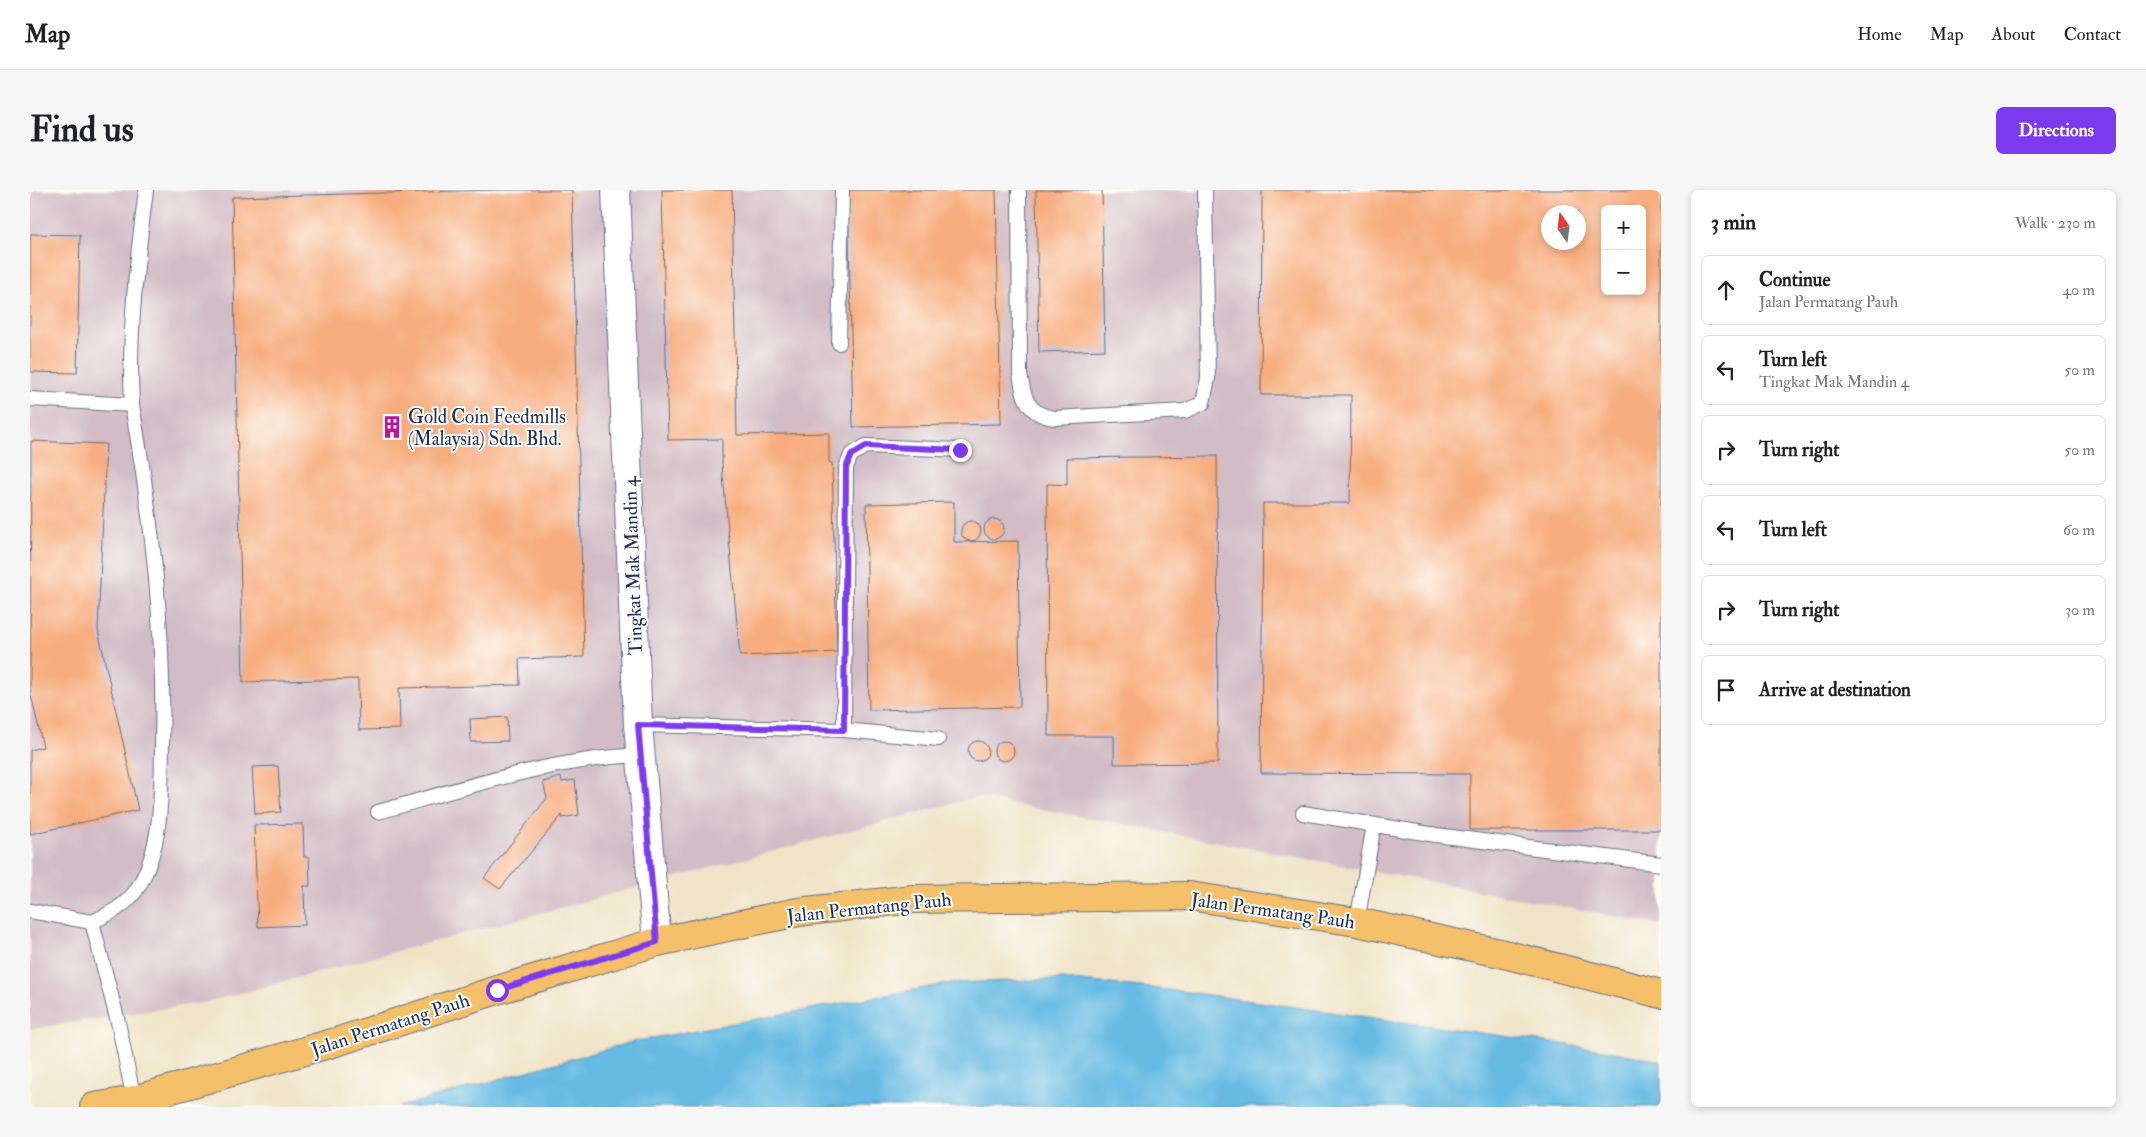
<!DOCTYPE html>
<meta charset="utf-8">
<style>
:root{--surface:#fff;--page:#f6f6f6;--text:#202124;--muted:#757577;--line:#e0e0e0;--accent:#7c3aed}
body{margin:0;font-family:"IM FELL Double Pica",serif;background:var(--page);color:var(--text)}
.controls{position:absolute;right:15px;top:15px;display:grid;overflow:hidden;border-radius:8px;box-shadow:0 2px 8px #0003}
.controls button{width:45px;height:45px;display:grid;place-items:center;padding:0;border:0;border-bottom:1px solid var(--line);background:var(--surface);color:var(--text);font:25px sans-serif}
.compass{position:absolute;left:1511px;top:15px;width:45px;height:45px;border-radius:50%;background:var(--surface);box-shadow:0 2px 8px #0003;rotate:346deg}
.stop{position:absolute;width:15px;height:15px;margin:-11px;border:4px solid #7c3aed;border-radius:50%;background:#fff}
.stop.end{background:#7c3aed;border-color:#fff;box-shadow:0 1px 5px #0008}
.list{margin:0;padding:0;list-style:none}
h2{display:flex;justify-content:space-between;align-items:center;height:65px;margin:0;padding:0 20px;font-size:21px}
h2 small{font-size:16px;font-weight:400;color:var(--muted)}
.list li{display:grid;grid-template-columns:32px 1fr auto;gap:15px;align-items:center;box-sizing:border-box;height:70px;margin:0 10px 10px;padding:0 10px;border:1px solid var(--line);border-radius:8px}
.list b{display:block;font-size:19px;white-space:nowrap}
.list p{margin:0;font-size:16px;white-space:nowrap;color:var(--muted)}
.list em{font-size:16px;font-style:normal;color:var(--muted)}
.icon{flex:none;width:28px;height:28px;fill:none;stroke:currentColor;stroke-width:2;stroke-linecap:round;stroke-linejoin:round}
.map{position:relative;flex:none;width:1631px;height:917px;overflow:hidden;border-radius:8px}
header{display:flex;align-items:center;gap:30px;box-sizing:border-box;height:70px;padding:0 25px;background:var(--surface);border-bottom:1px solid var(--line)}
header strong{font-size:24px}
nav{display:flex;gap:28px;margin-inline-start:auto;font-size:18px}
.intro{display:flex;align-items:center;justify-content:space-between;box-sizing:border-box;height:120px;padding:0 30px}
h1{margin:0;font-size:35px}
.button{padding:12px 22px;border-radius:8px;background:var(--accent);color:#fff;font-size:18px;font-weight:700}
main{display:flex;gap:30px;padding:0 30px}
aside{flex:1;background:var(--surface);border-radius:8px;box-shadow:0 2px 8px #0003}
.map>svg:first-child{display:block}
</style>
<header>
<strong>Map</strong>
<nav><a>Home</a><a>Map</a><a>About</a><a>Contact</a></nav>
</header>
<div class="intro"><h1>Find us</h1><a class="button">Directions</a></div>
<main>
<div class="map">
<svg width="1631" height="917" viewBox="0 0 1631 917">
<rect width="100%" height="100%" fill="#fdfcf7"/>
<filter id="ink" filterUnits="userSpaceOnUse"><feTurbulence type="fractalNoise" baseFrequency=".02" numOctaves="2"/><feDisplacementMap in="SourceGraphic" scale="10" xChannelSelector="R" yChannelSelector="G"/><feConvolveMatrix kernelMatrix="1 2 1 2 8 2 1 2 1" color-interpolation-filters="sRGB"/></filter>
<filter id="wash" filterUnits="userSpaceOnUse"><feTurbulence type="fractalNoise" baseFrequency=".0096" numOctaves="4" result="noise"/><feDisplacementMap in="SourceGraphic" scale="20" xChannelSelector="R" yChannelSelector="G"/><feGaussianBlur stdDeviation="1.12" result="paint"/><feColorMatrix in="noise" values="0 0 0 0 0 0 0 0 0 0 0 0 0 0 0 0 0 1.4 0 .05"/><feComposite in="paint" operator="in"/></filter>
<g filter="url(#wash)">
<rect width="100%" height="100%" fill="#efe4c8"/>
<!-- industrial -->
<path fill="#d2bdc6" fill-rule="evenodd" d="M 0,0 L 1631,0 L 1631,735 L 947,607 L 177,812 L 0,839 ZM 1575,19 L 1612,19 L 1612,101 L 1575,101 ZM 1518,22 L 1548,22 L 1548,52 L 1518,52 Z"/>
<!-- water -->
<path fill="#66bbe3" stroke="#4075a0" d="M 1032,789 L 1150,801 L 1574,860 L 1631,871 L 1631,917 L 369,917 L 602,852 L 921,793 Z"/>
<g id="blocks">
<!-- building -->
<path fill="#f7ad7f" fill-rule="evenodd" d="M 469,0 L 542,0 L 554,467 L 489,469 L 490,495 L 369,498 L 370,539 L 329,540 L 328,489 L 213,492 L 202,7 Z
M 632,0 L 702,0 L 707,245 L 799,243 L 799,272 L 802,273 L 807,462 L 710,466 L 692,275 L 692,249 L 638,250 Z
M 818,0 L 966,0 L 971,234 L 823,237 Z
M 1006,0 L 1072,0 L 1075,160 L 1009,162 Z
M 1232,0 L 1631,0 L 1631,640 L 1440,640 L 1440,584 L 1231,583 L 1233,313 L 1320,313 L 1321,205 L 1231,205 ZM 1575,19 L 1612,19 L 1612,101 L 1575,101 ZM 1518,22 L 1548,22 L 1548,52 L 1518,52 Z
M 0,44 L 50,45 L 47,183 L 0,182 Z
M 1,251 L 76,254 L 68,440 L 108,620 L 0,644 L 0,560 L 13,557 L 0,500 Z
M 1187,266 L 1188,573 L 1084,574 L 1084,546 L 1018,546 L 1017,294 L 1037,295 L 1037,268 Z
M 924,312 L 924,352 L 988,351 L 990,517 L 839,520 L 836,314 Z
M954 339a10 10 0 1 1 20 0a10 10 0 1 1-20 0Z
M931 341a10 10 0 1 1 20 0a10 10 0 1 1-20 0Z
M 477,527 L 478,551 L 441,552 L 440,529 Z
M964 561a10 10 0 1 1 20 0a10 10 0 1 1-20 0Z
M938 561a10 10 0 1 1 20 0a10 10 0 1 1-20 0Z
M 248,576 L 251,622 L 225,624 L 222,577 Z
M 531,587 L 532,592 L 545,590 L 549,625 L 532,628 L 532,625 L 470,699 L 454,688 L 517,608 L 513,592 Z
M 273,634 L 274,667 L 279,667 L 280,696 L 274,696 L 275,735 L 228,737 L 224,635 Z"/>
</g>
</g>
<g filter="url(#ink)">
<use href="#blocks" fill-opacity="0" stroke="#656e83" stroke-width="1"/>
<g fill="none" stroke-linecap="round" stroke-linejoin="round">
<defs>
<path id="service" d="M 989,0 L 990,184 C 994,208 997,224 1024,228 L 1155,221 L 1173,213 L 1178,188 L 1175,0
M 809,153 L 812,0
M 0,209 L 102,215 C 98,142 107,71 116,0
M 608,535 L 814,540 L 908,549
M 814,540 L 816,278 L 821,265 L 836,256 L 930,260
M 348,622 C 434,598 521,569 611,565
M 1273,623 L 1406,645 L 1631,674
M 0,721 L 62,732 L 88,832 L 104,910
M 62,732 C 79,724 96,716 107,699 C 133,657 131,604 132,556 C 135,440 122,329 102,215
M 1327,732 L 1344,635"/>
<path id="minor" d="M 586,0 L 608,535 L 627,752"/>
<path id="primary" d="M 64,917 L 104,910 L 306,852 L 467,800 L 627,752 L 768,722 L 883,709 L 1159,706 L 1327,732 L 1470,763 L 1631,804"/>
</defs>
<!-- service casing -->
<use href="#service" stroke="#656e83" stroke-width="16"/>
<!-- minor casing -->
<use href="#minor" stroke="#656e83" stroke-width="30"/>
<!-- primary casing -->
<use href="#primary" stroke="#656e83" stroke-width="30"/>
<!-- service -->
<use href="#service" stroke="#fff" stroke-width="14"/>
<!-- minor -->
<use href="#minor" stroke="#fff" stroke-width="28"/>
<!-- primary -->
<use href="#primary" stroke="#f4c16a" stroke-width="28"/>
</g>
</g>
<g fill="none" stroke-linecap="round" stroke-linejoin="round" filter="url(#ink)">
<!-- route -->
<path stroke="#7c3aed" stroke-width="6" d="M 467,800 L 627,752 L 608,535 L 814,540 L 816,278 L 821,265 L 836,256 L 930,260"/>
</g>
<!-- icons -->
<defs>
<symbol id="building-bare" viewBox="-9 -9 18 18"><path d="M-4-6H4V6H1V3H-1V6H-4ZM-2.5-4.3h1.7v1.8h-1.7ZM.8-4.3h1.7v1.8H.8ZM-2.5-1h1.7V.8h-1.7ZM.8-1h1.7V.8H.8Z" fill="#b5179e" stroke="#fdfcf7" stroke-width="2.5" paint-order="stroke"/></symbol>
</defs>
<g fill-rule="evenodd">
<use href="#building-bare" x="346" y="221" width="32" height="32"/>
</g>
<g text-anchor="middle" stroke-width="4" stroke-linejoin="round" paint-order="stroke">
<!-- poi labels -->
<g font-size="19" fill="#1b2f5e" stroke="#fdfcf7" text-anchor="start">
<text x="378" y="233">Gold Coin Feedmills<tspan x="378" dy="22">(Malaysia) Sdn. Bhd.</tspan></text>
</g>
<!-- street labels -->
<g font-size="19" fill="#1b2f5e" stroke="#fdfcf7">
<text transform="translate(602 376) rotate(-92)" y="7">Tingkat Mak Mandin 4</text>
<text transform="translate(839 717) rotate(-6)" y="7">Jalan Permatang Pauh</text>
<text transform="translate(1243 720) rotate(8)" y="7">Jalan Permatang Pauh</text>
<text transform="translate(360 834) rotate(-18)" y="7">Jalan Permatang Pauh</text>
</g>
</g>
</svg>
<div class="controls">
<button>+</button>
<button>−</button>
</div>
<svg class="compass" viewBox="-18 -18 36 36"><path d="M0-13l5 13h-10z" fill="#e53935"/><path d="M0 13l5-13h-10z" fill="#757577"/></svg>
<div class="stop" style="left:467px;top:800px"></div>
<div class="stop end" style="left:930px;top:260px"></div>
</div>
<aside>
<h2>3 min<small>Walk · 230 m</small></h2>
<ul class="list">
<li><svg class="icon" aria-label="ahead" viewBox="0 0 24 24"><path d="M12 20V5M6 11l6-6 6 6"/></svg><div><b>Continue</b><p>Jalan Permatang Pauh</p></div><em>40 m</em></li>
<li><svg class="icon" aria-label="left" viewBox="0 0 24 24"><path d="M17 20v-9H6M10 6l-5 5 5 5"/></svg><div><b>Turn left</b><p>Tingkat Mak Mandin 4</p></div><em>50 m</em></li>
<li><svg class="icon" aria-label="right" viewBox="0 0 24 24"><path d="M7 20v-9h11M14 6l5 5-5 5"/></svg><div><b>Turn right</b></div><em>50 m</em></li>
<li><svg class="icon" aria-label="left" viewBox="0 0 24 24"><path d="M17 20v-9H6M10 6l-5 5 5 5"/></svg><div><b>Turn left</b></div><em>60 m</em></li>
<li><svg class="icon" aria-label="right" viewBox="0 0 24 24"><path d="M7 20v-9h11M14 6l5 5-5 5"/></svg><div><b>Turn right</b></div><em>30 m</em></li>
<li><svg class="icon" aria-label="arrive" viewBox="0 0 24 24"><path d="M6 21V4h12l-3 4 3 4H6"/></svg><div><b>Arrive at destination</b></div></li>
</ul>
</aside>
</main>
